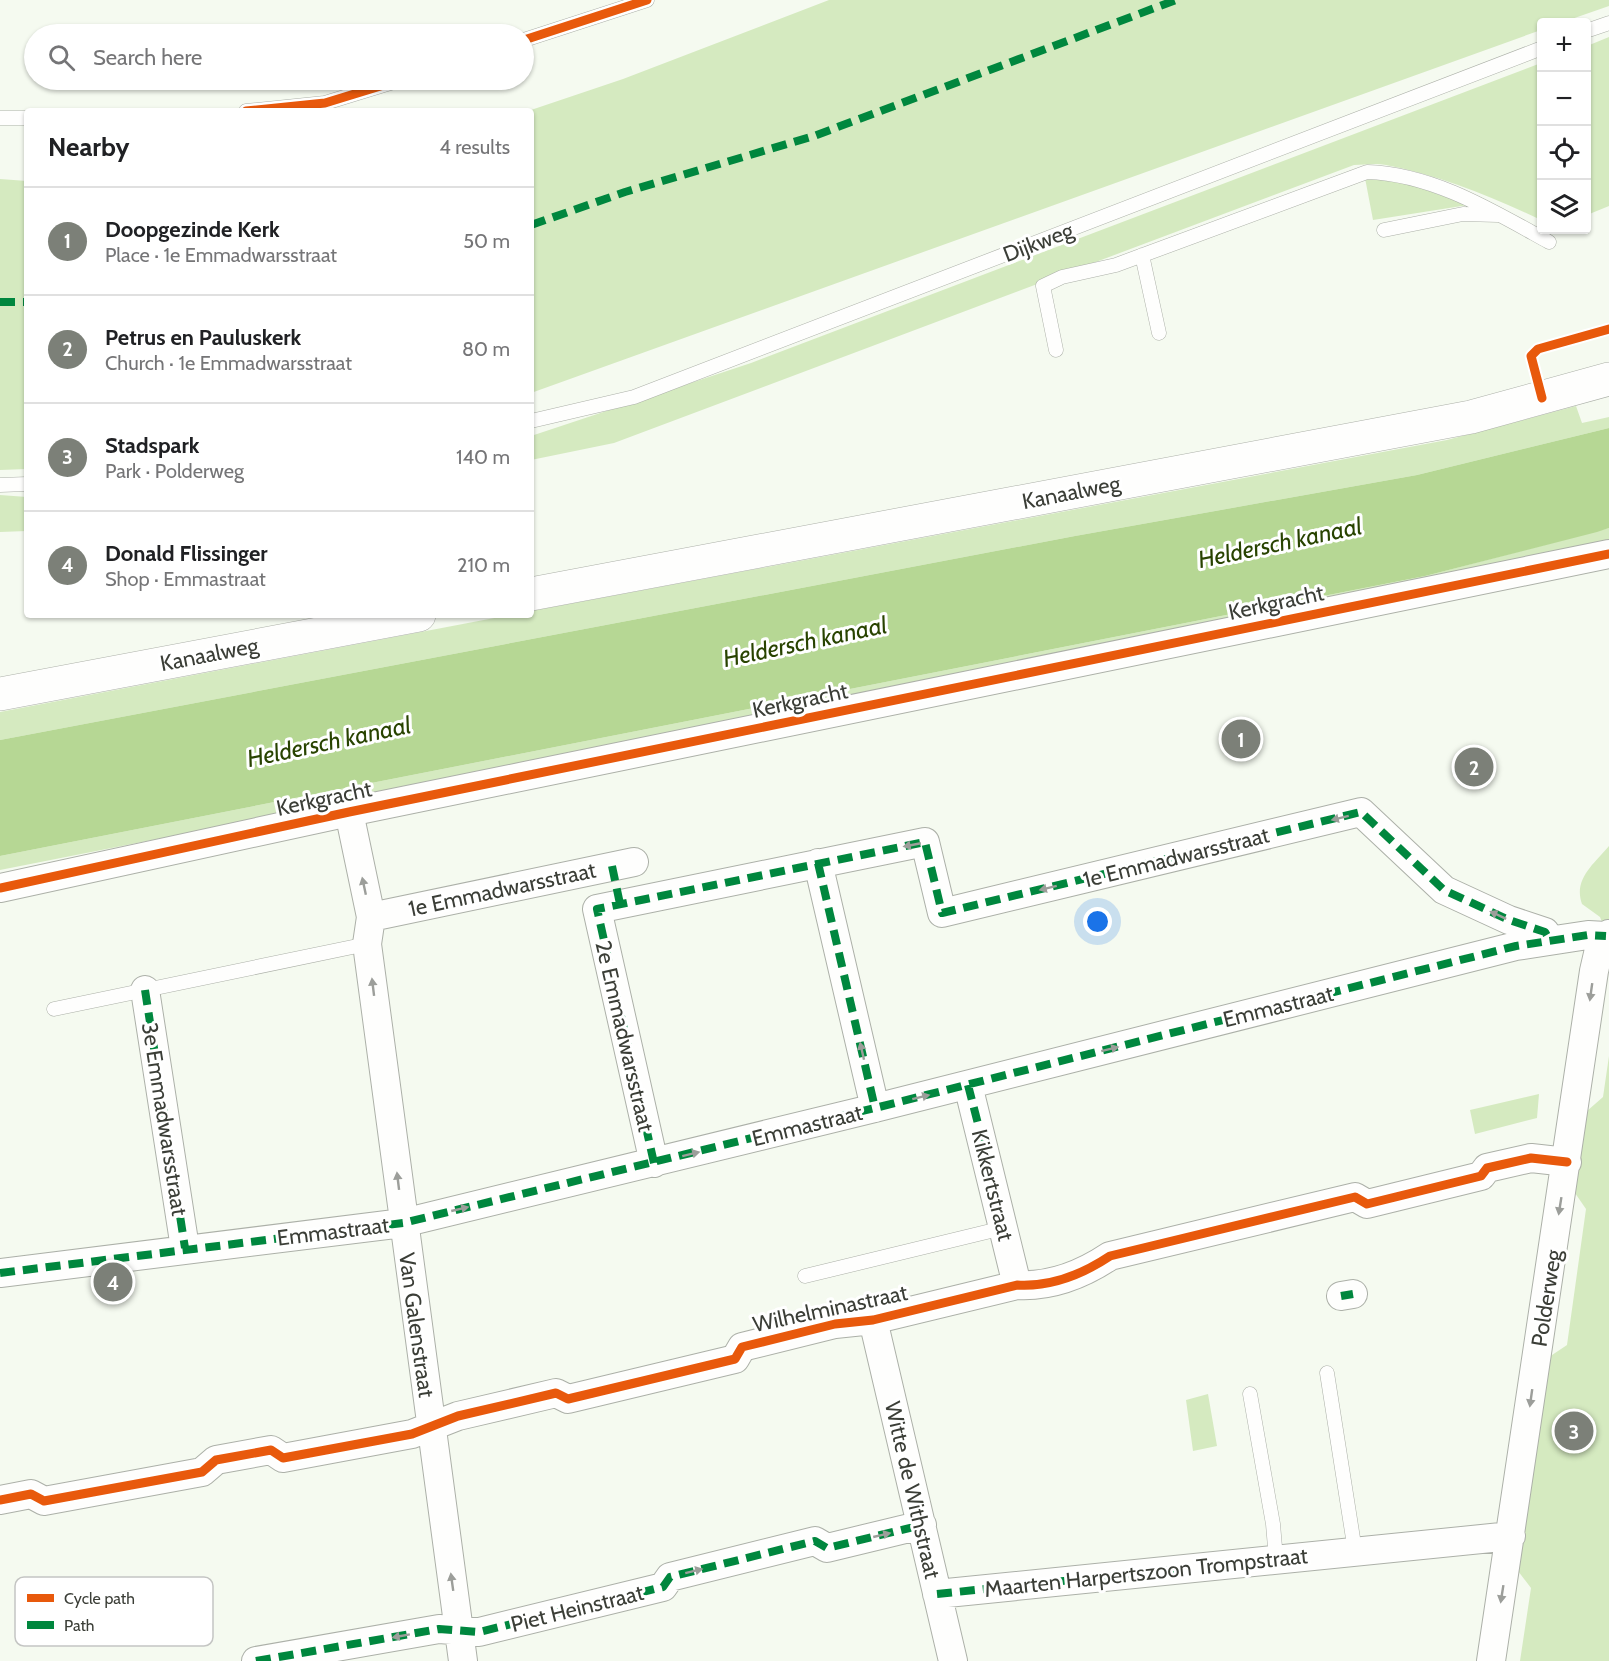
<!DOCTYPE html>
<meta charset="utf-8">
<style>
:root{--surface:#fff;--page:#f6f6f6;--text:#202124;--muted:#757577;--line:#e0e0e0;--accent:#7c8078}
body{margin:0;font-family:Cabin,sans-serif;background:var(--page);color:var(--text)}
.controls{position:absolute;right:18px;top:18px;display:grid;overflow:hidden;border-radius:6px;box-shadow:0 2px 4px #0004}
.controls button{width:54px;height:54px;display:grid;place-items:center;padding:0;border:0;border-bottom:2px solid var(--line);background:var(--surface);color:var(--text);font:30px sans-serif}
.you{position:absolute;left:1098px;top:922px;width:21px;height:21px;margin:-15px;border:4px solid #fff;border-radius:50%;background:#1a73e8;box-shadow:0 0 0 9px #1a73e833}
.badge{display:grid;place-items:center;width:39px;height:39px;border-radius:50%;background:var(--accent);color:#fff;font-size:20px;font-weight:700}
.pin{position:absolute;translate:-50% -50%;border:3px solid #fff;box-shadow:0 2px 6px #0006}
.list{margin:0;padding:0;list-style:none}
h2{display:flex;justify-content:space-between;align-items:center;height:78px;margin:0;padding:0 24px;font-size:26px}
h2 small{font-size:20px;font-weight:400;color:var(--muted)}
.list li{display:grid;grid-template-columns:39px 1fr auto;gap:18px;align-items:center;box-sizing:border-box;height:108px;padding:0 24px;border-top:2px solid var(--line)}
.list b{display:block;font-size:22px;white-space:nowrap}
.list p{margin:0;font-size:20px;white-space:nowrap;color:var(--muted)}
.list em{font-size:20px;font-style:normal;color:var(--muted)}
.icon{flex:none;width:33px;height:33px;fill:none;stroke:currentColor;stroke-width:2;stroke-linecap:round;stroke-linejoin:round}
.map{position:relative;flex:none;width:1609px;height:1661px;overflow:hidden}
.search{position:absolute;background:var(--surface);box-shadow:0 2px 4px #0004;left:24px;top:24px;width:510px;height:66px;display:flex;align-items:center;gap:15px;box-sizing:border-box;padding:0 21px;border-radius:33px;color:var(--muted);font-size:22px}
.panel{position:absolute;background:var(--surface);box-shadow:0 2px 4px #0004;left:24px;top:108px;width:510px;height:510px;border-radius:6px}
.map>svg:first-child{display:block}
</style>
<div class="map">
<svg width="1609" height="1661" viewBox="0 0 1609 1661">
<rect width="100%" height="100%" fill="#f5faf0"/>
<!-- green -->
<path fill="#d5eac0" d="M 829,0 L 1609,0 L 1609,6 L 1563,22 L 1542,22 L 1541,30 L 531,393 L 531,111 L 528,111 L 623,79 Z
M 1609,37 L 1609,206 L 1587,215 L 1587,46 Z
M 1541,63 L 1541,220 C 1493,197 1439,175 1386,165 C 1376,163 1364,165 1354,165 L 614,443 L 531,460 L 531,436 L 751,363 Z
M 1365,178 L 1398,180 L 1468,205 L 1373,220 Z
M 0,179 L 27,181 L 27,469 L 0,470 Z
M 1576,406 L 1582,423 L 1609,417 L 1609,428 L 1417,475 L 1075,536 L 0,740 L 0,712 L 510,615 L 531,615 L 531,611 L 1447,440 Z
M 0,495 L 27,497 L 27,531 L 0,532 Z
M 1609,528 L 1609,545 L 916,689 L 0,870 L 0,856 L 1425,576 Z
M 1609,846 L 1609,940 L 1600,917 L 1582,904 C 1573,879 1594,864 1609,846 Z
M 1609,1056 L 1609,1661 L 1520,1661 L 1531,1588 L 1518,1571 L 1549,1357 L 1567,1345 L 1586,1209 L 1575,1193 L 1587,1111 L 1603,1097 Z
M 1539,1094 L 1537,1118 L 1475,1134 L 1470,1110 Z
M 1208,1394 L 1217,1446 L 1193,1451 L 1186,1400 Z"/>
<!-- water -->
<path fill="#b6d794" d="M 1609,428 L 1609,528 L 1597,532 L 1425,576 L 0,856 L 0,740 L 1075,536 L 1417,475 Z"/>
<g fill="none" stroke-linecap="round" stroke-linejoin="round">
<defs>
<path id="lane" d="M 1586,31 L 1609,23
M 524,40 L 647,0
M 246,111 L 325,103 L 400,80
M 0,118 L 27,118
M 1384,230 L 1463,214 L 1498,215
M 1142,255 L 1159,333
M 1056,350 L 1043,286 L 1062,277 L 1116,265 L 1367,172 C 1433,174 1493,211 1549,242
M 531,421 L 634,397 L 1542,48
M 0,485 L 27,484
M 54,1009 L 367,944
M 805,1276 L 1003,1228
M 1327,1373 L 1355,1551
M 1250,1394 L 1273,1524 L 1276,1559"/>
<path id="street" d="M 349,812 L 371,917 L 367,944 L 463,1661
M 818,863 L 875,1108
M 0,888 L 349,812 L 1609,554
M 371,917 L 634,862
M 145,990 L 185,1248
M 968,1085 L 1017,1285
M 654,1163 L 597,909 L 925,842 L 942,913 L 1361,812 L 1444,890 L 1509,920 L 1545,932 L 1549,939
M 0,1273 L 403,1223 L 875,1108 L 1516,946 L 1588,935 L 1606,936
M 1341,1296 L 1353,1294
M 873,1320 L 953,1661
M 0,1500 L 31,1494 L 44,1501 L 202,1472 L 216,1460 L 271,1450 L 283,1458 L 412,1434 L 458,1416 L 556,1393 L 568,1399 L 735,1359 L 742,1347 L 835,1324 L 873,1320 L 1017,1285 C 1051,1287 1083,1274 1110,1256 L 1355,1197 L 1367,1204 L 1481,1176 L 1487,1168 L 1531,1158 L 1567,1162
M 937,1594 L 1511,1536
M 256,1661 L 439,1629 L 479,1632 L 663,1587 L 670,1577 L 815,1541 L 827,1548 L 922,1525
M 1491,1661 L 1594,971 L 1600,945 L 1609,934"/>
<path id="secondary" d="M 531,594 L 1471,417 L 1609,379
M 0,694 L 419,615"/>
</defs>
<!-- lane casing -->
<use href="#lane" stroke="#acb0a8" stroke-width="15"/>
<!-- street casing -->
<use href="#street" stroke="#acb0a8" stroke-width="30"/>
<!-- secondary casing -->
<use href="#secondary" stroke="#acb0a8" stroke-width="34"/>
<!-- lane -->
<use href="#lane" stroke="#fefefd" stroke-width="14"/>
<!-- street -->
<use href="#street" stroke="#fefefd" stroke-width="28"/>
<!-- secondary -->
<use href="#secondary" stroke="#fefefd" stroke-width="33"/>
<!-- quiet -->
<path stroke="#00873e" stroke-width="8" stroke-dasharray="15 8" stroke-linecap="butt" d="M 531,225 L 625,192 L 814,136 L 1176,0
M 0,302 L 27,302
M 818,863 L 875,1108
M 612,866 L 620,904
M 145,990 L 185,1248
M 968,1085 L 994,1186
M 654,1163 L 597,909 L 925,842 L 942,913 L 1361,812 L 1444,890 L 1509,920 L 1545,932 L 1549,939
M 0,1273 L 403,1223 L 875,1108 L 1516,946 L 1588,935 L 1606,936
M 1341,1296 L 1353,1294
M 937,1594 L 1179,1569
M 256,1661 L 439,1629 L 479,1632 L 663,1587 L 670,1577 L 815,1541 L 827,1548 L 922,1525"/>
<defs>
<path id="cycleway" d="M 524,40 L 647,0
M 246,111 L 325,103 L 400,80
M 1542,398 L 1531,356 L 1538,349 L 1609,329
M 0,888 L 349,812 L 1609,554
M 0,1500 L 31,1494 L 44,1501 L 202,1472 L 216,1460 L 271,1450 L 283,1458 L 412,1434 L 458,1416 L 556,1393 L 568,1399 L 735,1359 L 742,1347 L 835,1324 L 873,1320 L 1017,1285 C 1051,1287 1083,1274 1110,1256 L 1355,1197 L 1367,1204 L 1481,1176 L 1487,1168 L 1531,1158 L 1567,1162"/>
</defs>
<!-- cycleway casing -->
<use href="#cycleway" stroke="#fff" stroke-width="13"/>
<!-- cycleway -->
<use href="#cycleway" stroke="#e8590c" stroke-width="9"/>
</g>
<!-- one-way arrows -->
<defs><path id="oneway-solid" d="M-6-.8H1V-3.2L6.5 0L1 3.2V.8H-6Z" transform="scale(1.5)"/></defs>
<g fill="#9c9e9a">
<use href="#oneway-solid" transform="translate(1340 818) rotate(166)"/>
<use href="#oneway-solid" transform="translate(912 845) rotate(169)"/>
<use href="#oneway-solid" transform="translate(364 886) rotate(-102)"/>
<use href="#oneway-solid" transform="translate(1048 888) rotate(166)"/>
<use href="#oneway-solid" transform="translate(1498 915) rotate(-155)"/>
<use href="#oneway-solid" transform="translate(373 987) rotate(-97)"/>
<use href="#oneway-solid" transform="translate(1591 992) rotate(98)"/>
<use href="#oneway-solid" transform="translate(1110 1049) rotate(-14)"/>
<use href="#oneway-solid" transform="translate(862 1051) rotate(-103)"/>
<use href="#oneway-solid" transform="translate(921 1097) rotate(-14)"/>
<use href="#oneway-solid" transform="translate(691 1154) rotate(-14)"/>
<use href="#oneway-solid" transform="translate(398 1181) rotate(-97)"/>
<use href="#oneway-solid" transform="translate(1560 1206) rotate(99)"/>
<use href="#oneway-solid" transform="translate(460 1209) rotate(-13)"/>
<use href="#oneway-solid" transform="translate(1531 1398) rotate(98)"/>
<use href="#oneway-solid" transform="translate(882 1535) rotate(-13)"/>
<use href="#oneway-solid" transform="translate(694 1571) rotate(-14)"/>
<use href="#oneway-solid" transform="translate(452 1582) rotate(-98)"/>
<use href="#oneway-solid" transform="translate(1502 1594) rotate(99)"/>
<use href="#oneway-solid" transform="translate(401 1636) rotate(170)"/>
</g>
<g text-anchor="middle" stroke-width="6" stroke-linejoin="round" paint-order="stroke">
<!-- street labels -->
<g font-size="22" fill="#3b3e37" stroke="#fff">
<text transform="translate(1038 242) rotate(-21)" y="8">Dijkweg</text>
<text transform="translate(1071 492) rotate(-11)" y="8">Kanaalweg</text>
<text transform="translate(1276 602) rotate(-12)" y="8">Kerkgracht</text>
<text transform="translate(209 654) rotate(-11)" y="8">Kanaalweg</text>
<text transform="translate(800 700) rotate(-12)" y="8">Kerkgracht</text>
<text transform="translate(324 798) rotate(-12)" y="8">Kerkgracht</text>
<text transform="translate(1176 857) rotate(-14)" y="8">1e Emmadwarsstraat</text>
<text transform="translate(502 889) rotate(-12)" y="8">1e Emmadwarsstraat</text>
<text transform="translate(1278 1006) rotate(-14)" y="8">Emmastraat</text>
<text transform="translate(625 1036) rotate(77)" y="8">2e Emmadwarsstraat</text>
<text transform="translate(165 1119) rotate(81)" y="8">3e Emmadwarsstraat</text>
<text transform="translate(807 1125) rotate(-14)" y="8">Emmastraat</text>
<text transform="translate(993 1185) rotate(76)" y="8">Kikkertstraat</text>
<text transform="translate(333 1231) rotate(-7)" y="8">Emmastraat</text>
<text transform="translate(1546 1298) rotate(-81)" y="8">Polderweg</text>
<text transform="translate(830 1308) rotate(-12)" y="8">Wilhelminastraat</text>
<text transform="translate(417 1325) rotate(82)" y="8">Van Galenstraat</text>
<text transform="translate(913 1490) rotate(77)" y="8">Witte de Withstraat</text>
<text transform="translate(1146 1572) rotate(-6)" y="8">Maarten Harpertszoon Trompstraat</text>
<text transform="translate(577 1608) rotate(-14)" y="8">Piet Heinstraat</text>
</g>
<!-- water labels -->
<g font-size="24" font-style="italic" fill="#284300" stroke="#fff">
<text transform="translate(1280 543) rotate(-12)" y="8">Heldersch kanaal</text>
<text transform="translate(805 642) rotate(-12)" y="8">Heldersch kanaal</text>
<text transform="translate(329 742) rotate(-12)" y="8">Heldersch kanaal</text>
</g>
</g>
<!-- legend -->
<rect x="15" y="1577" width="198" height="69" rx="9" fill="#fff" stroke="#c4c5c3" stroke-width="1.5"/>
<rect x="27" y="1594" width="27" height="8" fill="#e8590c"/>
<rect x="27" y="1621" width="27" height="8" fill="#00873e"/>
<g font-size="16" fill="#3b3e37">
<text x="64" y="1604">Cycle path</text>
<text x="64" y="1631">Path</text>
</g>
</svg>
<div class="controls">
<button>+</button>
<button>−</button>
<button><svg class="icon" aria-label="locate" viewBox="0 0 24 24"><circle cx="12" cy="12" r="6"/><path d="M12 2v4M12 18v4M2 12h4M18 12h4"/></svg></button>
<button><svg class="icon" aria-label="layers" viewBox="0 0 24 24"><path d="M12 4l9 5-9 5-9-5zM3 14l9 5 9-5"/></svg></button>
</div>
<div class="you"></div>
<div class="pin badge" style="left:1241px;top:739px">1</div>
<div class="pin badge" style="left:1474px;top:767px">2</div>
<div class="pin badge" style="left:1574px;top:1431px">3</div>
<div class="pin badge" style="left:113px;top:1282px">4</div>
<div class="search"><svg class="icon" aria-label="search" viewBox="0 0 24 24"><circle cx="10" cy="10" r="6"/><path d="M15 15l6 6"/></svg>Search here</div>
<section class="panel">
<h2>Nearby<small>4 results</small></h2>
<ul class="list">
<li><span class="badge">1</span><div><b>Doopgezinde Kerk</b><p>Place · 1e Emmadwarsstraat</p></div><em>50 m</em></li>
<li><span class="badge">2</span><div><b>Petrus en Pauluskerk</b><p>Church · 1e Emmadwarsstraat</p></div><em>80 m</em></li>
<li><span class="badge">3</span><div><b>Stadspark</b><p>Park · Polderweg</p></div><em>140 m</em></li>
<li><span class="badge">4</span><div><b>Donald Flissinger</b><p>Shop · Emmastraat</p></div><em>210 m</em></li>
</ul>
</section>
</div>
